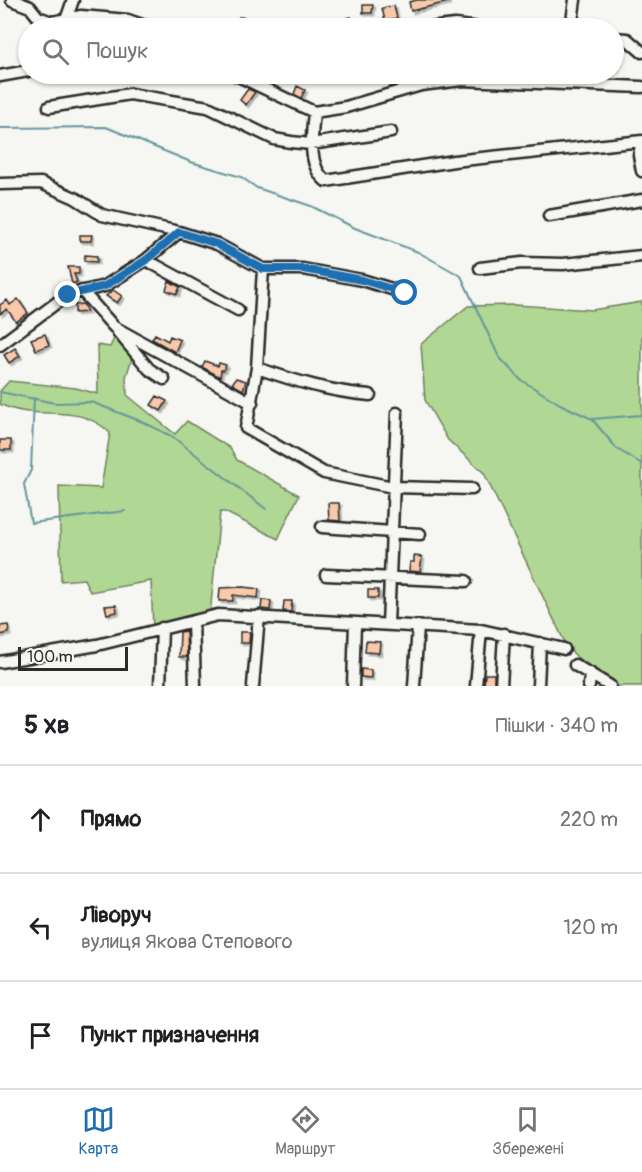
<!DOCTYPE html>
<html lang="uk">
<meta charset="utf-8">
<style>
:root{--surface:#fff;--page:#f2f2f2;--text:#202124;--muted:#757577;--line:#e0e0e0;--accent:#1f6fb2}
body{margin:0;font-family:Pangolin,sans-serif;background:var(--page);color:var(--text)}
.scale{position:absolute;left:18px;bottom:15px;width:110px;box-sizing:border-box;padding-left:6px;border:3px solid #2b2b2b;border-top:0;font-size:16px;line-height:21px;white-space:nowrap;color:#2b2b2b;-webkit-text-stroke:4px #f6f6f2;paint-order:stroke}
.stop{position:absolute;width:18px;height:18px;margin:-14px;border:4px solid #1f6fb2;border-radius:50%;background:#fff}
.stop.end{background:#1f6fb2;border-color:#fff;box-shadow:0 2px 6px #0008}
.list{margin:0;padding:0;list-style:none}
h2{display:flex;justify-content:space-between;align-items:center;height:78px;margin:0;padding:0 24px;font-size:26px}
h2 small{font-size:20px;font-weight:400;color:var(--muted)}
.list li{display:grid;grid-template-columns:39px 1fr auto;gap:18px;align-items:center;box-sizing:border-box;height:108px;padding:0 24px;border-top:2px solid var(--line)}
.list b{display:block;font-size:22px;white-space:nowrap}
.list p{margin:0;font-size:20px;white-space:nowrap;color:var(--muted)}
.list em{font-size:20px;font-style:normal;color:var(--muted)}
.icon{flex:none;width:33px;height:33px;fill:none;stroke:currentColor;stroke-width:2;stroke-linecap:round;stroke-linejoin:round}
.map{position:relative;flex:none;width:642px;height:686px;overflow:hidden}
.search{position:absolute;background:var(--surface);box-shadow:0 2px 4px #0004;left:18px;right:18px;top:18px;height:66px;display:flex;align-items:center;gap:15px;box-sizing:border-box;padding:0 21px;border-radius:33px;color:var(--muted);font-size:22px}
.sheet{height:402px;background:var(--surface)}
nav{display:flex;justify-content:space-around;align-items:center;box-sizing:border-box;height:84px;border-top:2px solid var(--line);background:var(--surface);font-size:16px;color:var(--muted)}
nav a{display:grid;justify-items:center;gap:3px}
nav .on{color:var(--accent)}
.map>svg:first-child{display:block}
</style>
<div class="map">
<svg width="642" height="686" viewBox="0 0 642 686">
<defs>
<filter id="shadow"><feDropShadow dx="2.5" dy="2.5" stdDeviation="0" flood-color="#0004"/></filter>
</defs>
<rect width="100%" height="100%" fill="#f6f6f2"/>
<filter id="ink" filterUnits="userSpaceOnUse"><feTurbulence type="fractalNoise" baseFrequency=".0167" numOctaves="2"/><feDisplacementMap in="SourceGraphic" scale="12" xChannelSelector="R" yChannelSelector="G"/><feConvolveMatrix kernelMatrix="1 2 1 2 8 2 1 2 1" color-interpolation-filters="sRGB"/></filter>
<g filter="url(#ink)">
<!-- green -->
<path fill="#b0d793" stroke="#6e815f" stroke-width="1.5" d="M 642,302 L 642,686 L 616,686 L 587,667 L 567,647 L 484,473 L 448,440 L 425,400 L 421,344 L 468,306 L 516,305 L 592,310 Z
M 115,336 L 133,355 L 126,377 L 127,395 L 175,434 L 187,421 L 230,448 L 237,460 L 299,495 L 278,539 L 225,512 L 220,512 L 210,615 L 153,628 L 151,581 L 90,592 L 84,579 L 61,581 L 59,486 L 101,488 L 110,433 C 77,400 37,423 0,404 L 0,391 L 9,381 L 76,388 L 98,394 L 97,345 L 110,347 Z"/>
<g fill="none" stroke-linecap="round" stroke-linejoin="round">
<!-- stream -->
<path stroke="#66979d" stroke-width="2" d="M 0,128 L 106,127 L 191,162 L 241,177 L 257,188 L 311,206 L 355,228 L 418,252 L 461,276 L 499,357 L 521,380 L 560,404 L 592,419 L 642,415
M 0,392 L 55,403 L 91,402 L 143,422 L 173,437 L 266,509
M 34,398 L 31,470 L 24,484 L 31,523 L 125,511
M 592,419 L 617,449 L 642,464"/>
</g>
<!-- building -->
<path fill="#fac8aa" stroke="#2b2b2b" stroke-width="1.5" filter="url(#shadow)" d="M 417,0 L 447,0 L 448,2 L 411,11 L 409,2 Z
M 363,5 L 373,5 L 372,13 L 363,13 Z
M 394,6 L 397,18 L 385,21 L 382,8 Z
M 239,17 L 249,18 L 248,28 L 238,27 Z
M 351,17 L 354,28 L 347,28 L 344,19 Z
M 297,86 L 305,90 L 301,98 L 294,94 Z
M 248,89 L 255,92 L 246,105 L 240,100 Z
M 80,235 L 92,235 L 91,241 L 80,241 Z
M 85,255 L 97,256 L 97,262 L 84,261 Z
M 68,267 L 79,267 L 79,274 L 74,274 L 77,282 L 72,284 Z
M 169,281 L 180,287 L 177,294 L 166,290 Z
M 113,290 L 122,296 L 117,303 L 106,296 Z
M 18,299 L 28,313 L 16,322 L 7,309 L 0,314 L 0,305 L 7,300 L 10,305 Z
M 83,304 L 87,312 L 75,313 L 75,305 Z
M 45,334 L 49,345 L 36,350 L 31,339 Z
M 155,334 L 168,341 L 170,336 L 180,340 L 175,352 L 152,339 Z
M 15,348 L 20,356 L 9,363 L 4,355 Z
M 205,361 L 218,366 L 219,363 L 226,365 L 224,370 L 221,370 L 220,377 L 202,367 Z
M 236,378 L 246,381 L 243,390 L 232,384 Z
M 157,396 L 167,401 L 161,411 L 151,405 Z
M 0,440 L 11,440 L 11,450 L 0,450 Z
M 328,503 L 339,503 L 340,521 L 329,520 Z
M 414,556 L 422,557 L 420,572 L 409,571 L 410,562 L 414,562 Z
M 243,587 L 259,589 L 258,598 L 233,595 L 233,601 L 219,601 L 220,588 Z
M 368,590 L 378,590 L 378,598 L 368,598 Z
M 262,600 L 271,601 L 270,610 L 261,609 Z
M 284,601 L 292,601 L 291,612 L 283,611 Z
M 116,605 L 117,612 L 107,614 L 105,606 Z
M 8,625 L 9,633 L 0,635 L 0,626 Z
M 186,631 L 187,657 L 179,657 L 180,632 Z
M 240,632 L 250,632 L 249,643 L 240,643 Z
M 366,641 L 380,642 L 379,653 L 365,652 Z
M 361,669 L 371,670 L 371,678 L 361,677 Z
M 485,674 L 494,674 L 494,686 L 484,686 Z"/>
<g fill="none" stroke-linecap="round" stroke-linejoin="round">
<defs>
<path id="minor" d="M 12,0 L 30,7 L 38,17 L 52,22 L 81,16 L 128,20 L 151,28
M 66,20 L 73,0
M 429,28 L 455,25 L 480,28
M 571,28 L 575,0
M 614,38 L 627,39 L 642,52
M 234,74 L 314,112 L 346,107 L 421,85 L 462,80 L 642,87
M 0,76 L 28,71
M 49,107 L 130,94 L 208,107 L 274,139 L 291,142 L 311,144 L 391,132
M 314,112 C 312,134 307,166 326,181 L 454,161 L 642,141 L 639,155 L 642,171
M 0,184 L 41,183 L 75,198 L 102,215 L 179,232 L 217,244 L 263,269 L 303,269 L 362,280 L 405,293
M 549,216 L 642,200
M 146,260 L 238,310
M 480,268 L 522,263 L 563,264 L 642,256
M 263,269 L 257,368 L 246,428 L 324,473 L 393,487 L 472,489
M 82,291 L 114,327 L 252,403
M 118,332 L 149,369 L 164,379
M 0,345 L 67,295 L 105,286 L 146,260 L 179,232
M 257,368 C 295,381 331,392 370,395
M 322,527 L 420,534
M 326,575 L 466,581
M 193,621 L 195,686
M 388,624 L 397,413
M 0,662 L 97,645 L 218,615 L 481,630 L 564,649
M 575,665 L 610,686
M 160,686 L 162,628
M 253,686 L 259,616
M 353,686 L 355,623
M 414,686 L 418,626
M 476,686 L 481,630
M 501,686 L 504,634
M 538,686 L 540,643
M 589,686 L 590,673"/>
</defs>
<!-- minor casing -->
<use href="#minor" stroke="#2b2b2b" stroke-width="15"/>
<!-- minor -->
<use href="#minor" stroke="#f6f6f2" stroke-width="10"/>
</g>
</g>
<g fill="none" stroke-linecap="round" stroke-linejoin="round" filter="url(#ink)">
<!-- route -->
<path stroke="#1f6fb2" stroke-width="8" d="M 68,295 L 105,286 L 146,260 L 179,232 L 217,244 L 263,269 L 303,269 L 362,280 L 405,293"/>
</g>
</svg>
<div class="scale">100 m</div>
<div class="stop" style="left:405px;top:293px"></div>
<div class="stop end" style="left:68px;top:295px"></div>
<div class="search"><svg class="icon" aria-label="search" viewBox="0 0 24 24"><circle cx="10" cy="10" r="6"/><path d="M15 15l6 6"/></svg>Пошук</div>
</div>
<section class="sheet">
<h2>5 хв<small>Пішки · 340 m</small></h2>
<ul class="list">
<li><svg class="icon" aria-label="ahead" viewBox="0 0 24 24"><path d="M12 20V5M6 11l6-6 6 6"/></svg><div><b>Прямо</b></div><em>220 m</em></li>
<li><svg class="icon" aria-label="left" viewBox="0 0 24 24"><path d="M17 20v-9H6M10 6l-5 5 5 5"/></svg><div><b>Ліворуч</b><p>вулиця Якова Степового</p></div><em>120 m</em></li>
<li><svg class="icon" aria-label="arrive" viewBox="0 0 24 24"><path d="M6 21V4h12l-3 4 3 4H6"/></svg><div><b>Пункт призначення</b></div></li>
</ul>
</section>
<nav>
<a class="on"><svg class="icon" aria-label="map" viewBox="0 0 24 24"><path d="M3 6l6-2 6 2 6-2v14l-6 2-6-2-6 2zM9 4v14M15 6v14"/></svg>Карта</a>
<a><svg class="icon" aria-label="directions" viewBox="0 0 24 24"><path d="M12 3l9 9-9 9-9-9zM9 14v-3h6M13 9l2 2-2 2"/></svg>Маршрут</a>
<a><svg class="icon" aria-label="saved" viewBox="0 0 24 24"><path d="M7 4h10v16l-5-4-5 4z"/></svg>Збережені</a>
</nav>
